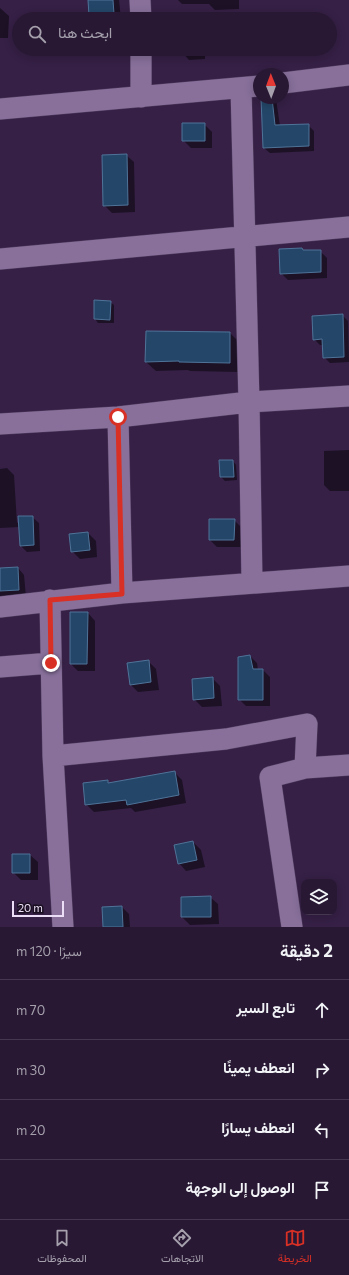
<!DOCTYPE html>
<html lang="ar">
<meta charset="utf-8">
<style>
:root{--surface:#281834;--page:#30213c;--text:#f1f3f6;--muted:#a5a0ac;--line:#44374f;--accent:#d93025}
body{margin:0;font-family:Commissioner,Vazirmatn,sans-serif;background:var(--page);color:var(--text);direction:rtl}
.controls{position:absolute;right:12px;bottom:12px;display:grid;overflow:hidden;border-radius:8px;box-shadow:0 2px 10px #0003}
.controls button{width:36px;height:36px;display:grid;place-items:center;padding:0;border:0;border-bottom:1px solid var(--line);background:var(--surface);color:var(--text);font:20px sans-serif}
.compass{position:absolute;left:253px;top:68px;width:36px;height:36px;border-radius:50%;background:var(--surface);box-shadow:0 2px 10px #0003;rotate:359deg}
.scale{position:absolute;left:12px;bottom:10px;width:52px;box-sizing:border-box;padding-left:4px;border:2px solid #ebdef6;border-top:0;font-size:11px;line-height:14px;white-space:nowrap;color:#ebdef6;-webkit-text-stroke:3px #190f20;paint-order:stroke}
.stop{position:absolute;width:12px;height:12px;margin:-9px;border:3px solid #d93025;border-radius:50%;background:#fff}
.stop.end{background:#d93025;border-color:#fff;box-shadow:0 1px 4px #0008}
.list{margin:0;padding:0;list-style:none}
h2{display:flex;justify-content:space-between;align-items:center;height:52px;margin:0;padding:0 16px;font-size:17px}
h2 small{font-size:13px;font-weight:400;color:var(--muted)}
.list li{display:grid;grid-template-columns:26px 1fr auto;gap:12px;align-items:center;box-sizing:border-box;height:60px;padding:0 16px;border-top:1px solid var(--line)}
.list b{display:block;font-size:15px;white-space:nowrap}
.list em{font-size:13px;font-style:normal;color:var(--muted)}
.icon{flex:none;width:22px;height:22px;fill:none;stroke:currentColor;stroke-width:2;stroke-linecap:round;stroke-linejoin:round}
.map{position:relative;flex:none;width:349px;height:927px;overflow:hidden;direction:ltr}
.search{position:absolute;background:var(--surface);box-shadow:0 2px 10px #0003;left:12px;right:12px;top:12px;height:44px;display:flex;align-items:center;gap:10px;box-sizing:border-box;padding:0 14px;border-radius:22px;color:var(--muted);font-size:15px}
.sheet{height:292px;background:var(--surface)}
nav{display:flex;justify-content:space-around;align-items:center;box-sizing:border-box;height:56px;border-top:1px solid var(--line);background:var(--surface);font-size:11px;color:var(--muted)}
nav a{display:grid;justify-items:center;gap:2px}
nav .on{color:var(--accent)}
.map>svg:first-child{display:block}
</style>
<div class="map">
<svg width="349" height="927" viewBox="0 0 349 927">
<rect width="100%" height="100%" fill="#362046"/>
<!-- shadow -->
<path fill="#0007" d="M 89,0 L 119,0 L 121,19 L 94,19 L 90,15 Z
M 178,0 L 239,0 L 239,9 L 215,10 L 209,4 L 182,4 Z
M 0,8 L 9,16 L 8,38 L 0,38 Z
M 181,49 L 205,49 L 205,59 L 189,60 L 182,52 Z
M 262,98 L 276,99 L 280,126 L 308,125 L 314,131 L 314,151 L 270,153 L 264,148 Z
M 204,124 L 212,132 L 212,148 L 191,148 L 183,140 Z
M 126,155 L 134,162 L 135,212 L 112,213 L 104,205 Z
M 302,249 L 305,251 L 320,251 L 327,258 L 327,278 L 288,280 L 281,273 Z
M 95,301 L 110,302 L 114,305 L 114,323 L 98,323 L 95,319 Z
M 342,315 L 348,321 L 349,362 L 330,363 L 324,357 L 324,345 L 320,345 L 314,339 Z
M 147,332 L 230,333 L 239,342 L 239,372 L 190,371 L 188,370 L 156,371 L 146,362 Z
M 349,450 L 349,491 L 330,491 L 324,485 L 324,451 Z
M 233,461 L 236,465 L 237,480 L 225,481 L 221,477 Z
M 7,468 L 14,475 L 17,523 L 32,517 L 39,523 L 40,551 L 27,552 L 21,546 L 19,527 L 0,528 L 0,469 Z
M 234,520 L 242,528 L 242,547 L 217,547 L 210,540 Z
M 88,533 L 96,541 L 97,557 L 80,559 L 72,551 L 70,535 Z
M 18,568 L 24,575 L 26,597 L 0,598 L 0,569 Z
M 88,613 L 95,621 L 95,671 L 78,671 L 71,664 Z
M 250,656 L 257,663 L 258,670 L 263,670 L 270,677 L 270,706 L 246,706 L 239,699 Z
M 148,661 L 156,669 L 159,690 L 138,692 L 130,684 Z
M 212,678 L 220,686 L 222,706 L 202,707 L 194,699 Z
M 174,772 L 182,780 L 186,803 L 135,812 L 131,808 L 94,812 L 86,804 L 107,781 L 110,783 Z
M 193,842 L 201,850 L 205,867 L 186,871 L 179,863 Z
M 30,855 L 38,862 L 38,880 L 21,880 L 13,872 Z
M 182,897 L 210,897 L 218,904 L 219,924 L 190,925 L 182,917 Z
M 122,907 L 129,914 L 130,927 L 104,927 Z"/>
<!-- building -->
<path fill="#244769" stroke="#4f7398" d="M 88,0 L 113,0 L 114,14 L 89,16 Z
M 261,98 L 272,98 L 275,125 L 309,124 L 309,146 L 263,148 Z
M 182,123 L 205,123 L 205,141 L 182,141 Z
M 127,154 L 128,205 L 103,206 L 102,155 Z
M 302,248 L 303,250 L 321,250 L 321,272 L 280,274 L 279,249 Z
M 94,300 L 111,301 L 110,320 L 94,319 Z
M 343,314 L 344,357 L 323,358 L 322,339 L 313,340 L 312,316 Z
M 146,331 L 230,332 L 230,363 L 179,362 L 179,361 L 145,362 Z
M 219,460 L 233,460 L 234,477 L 220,477 Z
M 18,516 L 33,516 L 34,545 L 20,546 Z
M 209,519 L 235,519 L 234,540 L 209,540 Z
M 88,532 L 90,550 L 71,552 L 69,534 Z
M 18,567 L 19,590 L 0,591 L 0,568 Z
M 70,612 L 88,612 L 87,664 L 70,664 Z
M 250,655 L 253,669 L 263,669 L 263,700 L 238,700 L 238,657 Z
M 149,660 L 151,682 L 130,685 L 127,663 Z
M 213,677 L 214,698 L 193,700 L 192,679 Z
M 175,771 L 179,795 L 127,805 L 126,800 L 85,805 L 83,783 L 108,780 L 108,783 Z
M 193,841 L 197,860 L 178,864 L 174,845 Z
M 12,854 L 30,854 L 30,873 L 12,873 Z
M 211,896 L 211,917 L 181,917 L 181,897 Z
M 122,906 L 123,927 L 103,927 L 102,907 Z"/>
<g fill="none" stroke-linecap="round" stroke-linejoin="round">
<defs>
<path id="minor" d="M 140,0 L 141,19
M 141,49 L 141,97
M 283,83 L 349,75
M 241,88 L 249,402 L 252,582
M 0,109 L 259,86
M 0,259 L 349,227
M 118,417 L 122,593
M 0,424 L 118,417 L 249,402 L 349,396
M 50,600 L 53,756 L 63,927
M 0,607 L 122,593 L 349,576
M 0,667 L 51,663
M 53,756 L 226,739 L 307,724 L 305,768 L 349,765
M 292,927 L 270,777 L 305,768"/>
</defs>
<!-- minor casing -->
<use href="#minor" stroke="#4e3b5c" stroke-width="22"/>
<!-- minor -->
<use href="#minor" stroke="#88709b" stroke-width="21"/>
</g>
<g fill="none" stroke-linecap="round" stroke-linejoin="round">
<!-- route -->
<path stroke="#d93025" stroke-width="5" d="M 51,663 L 50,600 L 122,594 L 118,417"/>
</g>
</svg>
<div class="controls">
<button><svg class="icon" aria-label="layers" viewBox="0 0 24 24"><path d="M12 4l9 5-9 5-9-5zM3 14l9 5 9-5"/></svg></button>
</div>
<svg class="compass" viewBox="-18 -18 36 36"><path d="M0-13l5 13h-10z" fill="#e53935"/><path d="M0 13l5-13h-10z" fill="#a5a0ac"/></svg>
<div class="scale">20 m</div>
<div class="stop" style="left:118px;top:417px"></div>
<div class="stop end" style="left:51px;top:663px"></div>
<div class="search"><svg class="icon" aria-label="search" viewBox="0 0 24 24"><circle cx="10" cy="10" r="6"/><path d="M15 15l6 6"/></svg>ابحث هنا</div>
</div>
<section class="sheet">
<h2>2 دقيقة<small>سيرًا · 120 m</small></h2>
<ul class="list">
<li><svg class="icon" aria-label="ahead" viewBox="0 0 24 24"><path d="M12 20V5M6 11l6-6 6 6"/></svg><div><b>تابع السير</b></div><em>70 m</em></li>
<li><svg class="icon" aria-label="right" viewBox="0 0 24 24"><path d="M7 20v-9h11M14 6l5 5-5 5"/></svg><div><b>انعطف يمينًا</b></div><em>30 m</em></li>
<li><svg class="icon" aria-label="left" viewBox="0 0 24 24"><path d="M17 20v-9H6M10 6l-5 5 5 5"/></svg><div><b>انعطف يسارًا</b></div><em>20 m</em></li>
<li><svg class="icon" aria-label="arrive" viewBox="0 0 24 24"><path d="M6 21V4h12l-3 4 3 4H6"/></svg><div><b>الوصول إلى الوجهة</b></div></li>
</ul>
</section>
<nav>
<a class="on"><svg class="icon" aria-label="map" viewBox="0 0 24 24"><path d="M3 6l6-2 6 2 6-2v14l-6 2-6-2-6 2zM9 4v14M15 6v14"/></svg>الخريطة</a>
<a><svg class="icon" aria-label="directions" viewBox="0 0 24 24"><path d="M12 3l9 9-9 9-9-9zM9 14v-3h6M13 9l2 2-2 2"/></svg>الاتجاهات</a>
<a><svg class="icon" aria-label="saved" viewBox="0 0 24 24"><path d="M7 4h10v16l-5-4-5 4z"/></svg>المحفوظات</a>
</nav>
